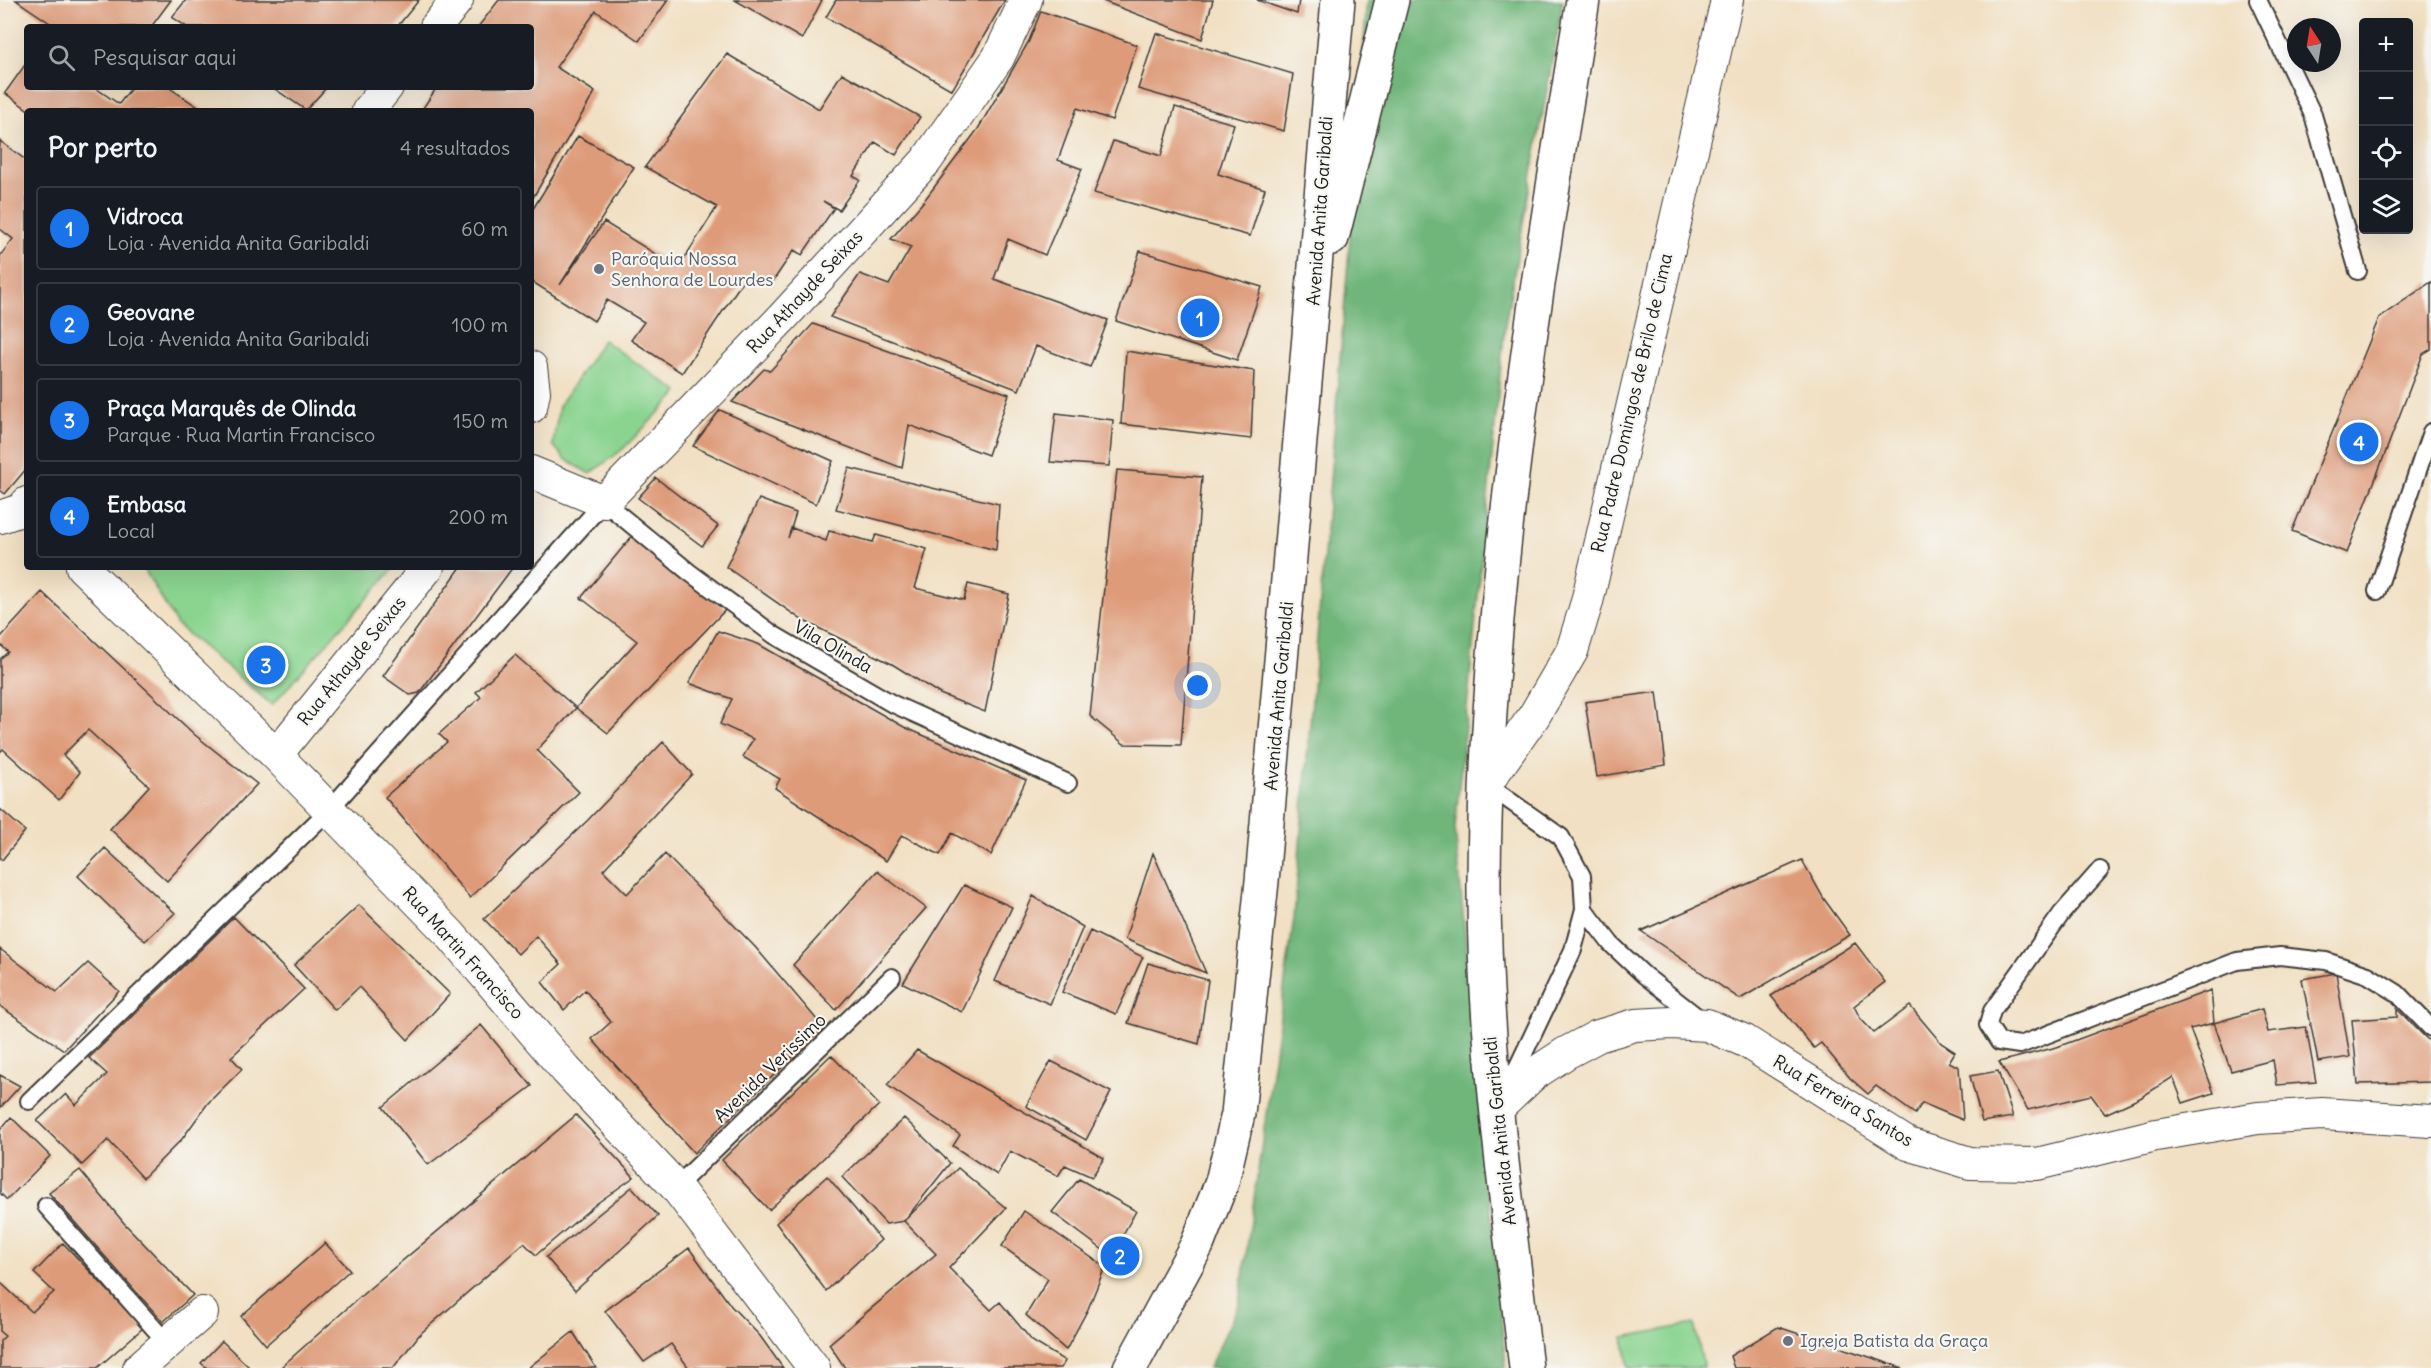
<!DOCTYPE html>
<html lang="pt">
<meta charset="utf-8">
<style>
:root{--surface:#171b24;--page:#242831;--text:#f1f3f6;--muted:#9ea1a6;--line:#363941;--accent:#1a73e8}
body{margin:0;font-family:Delius,sans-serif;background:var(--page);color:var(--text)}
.controls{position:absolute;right:18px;top:18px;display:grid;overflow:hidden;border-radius:6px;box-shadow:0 6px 24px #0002}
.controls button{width:54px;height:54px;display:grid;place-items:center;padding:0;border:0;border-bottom:2px solid var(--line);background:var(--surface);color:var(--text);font:30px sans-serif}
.compass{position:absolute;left:2287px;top:18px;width:54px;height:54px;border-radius:50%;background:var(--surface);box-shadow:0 6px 24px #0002;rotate:348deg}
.you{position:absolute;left:1198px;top:686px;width:21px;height:21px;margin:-15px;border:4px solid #fff;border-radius:50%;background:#1a73e8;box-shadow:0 0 0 9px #1a73e833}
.badge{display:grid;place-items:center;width:39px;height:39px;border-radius:50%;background:var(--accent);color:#fff;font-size:20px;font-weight:700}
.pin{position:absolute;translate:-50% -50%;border:3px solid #fff;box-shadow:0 2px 6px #0006}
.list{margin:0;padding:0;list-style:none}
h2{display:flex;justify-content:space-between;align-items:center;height:78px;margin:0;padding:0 24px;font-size:26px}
h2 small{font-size:20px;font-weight:400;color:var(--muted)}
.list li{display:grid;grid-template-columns:39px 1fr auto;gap:18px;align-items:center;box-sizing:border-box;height:84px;margin:0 12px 12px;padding:0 12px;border:2px solid var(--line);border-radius:6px}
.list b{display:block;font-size:22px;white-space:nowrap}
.list p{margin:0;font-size:20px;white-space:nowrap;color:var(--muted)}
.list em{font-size:20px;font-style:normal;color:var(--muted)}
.icon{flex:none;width:33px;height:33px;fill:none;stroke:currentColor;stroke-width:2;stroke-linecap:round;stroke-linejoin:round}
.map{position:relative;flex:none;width:2431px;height:1368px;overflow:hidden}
.search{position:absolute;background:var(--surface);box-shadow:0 6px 24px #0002;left:24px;top:24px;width:510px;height:66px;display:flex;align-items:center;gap:15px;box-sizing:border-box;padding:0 21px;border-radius:6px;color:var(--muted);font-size:22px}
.panel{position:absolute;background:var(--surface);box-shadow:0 6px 24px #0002;left:24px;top:108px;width:510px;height:462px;border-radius:6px}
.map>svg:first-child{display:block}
</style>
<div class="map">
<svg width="2431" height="1368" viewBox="0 0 2431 1368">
<rect width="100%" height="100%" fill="#f6f6f2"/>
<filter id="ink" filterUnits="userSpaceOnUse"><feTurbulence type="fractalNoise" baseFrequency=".0167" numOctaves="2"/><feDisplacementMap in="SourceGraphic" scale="12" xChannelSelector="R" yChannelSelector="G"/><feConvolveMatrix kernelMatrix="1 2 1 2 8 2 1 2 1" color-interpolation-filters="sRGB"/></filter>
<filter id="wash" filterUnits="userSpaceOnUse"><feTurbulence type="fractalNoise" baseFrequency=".008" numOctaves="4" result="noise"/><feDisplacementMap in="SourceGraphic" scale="24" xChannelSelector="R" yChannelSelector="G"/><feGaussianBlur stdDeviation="1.35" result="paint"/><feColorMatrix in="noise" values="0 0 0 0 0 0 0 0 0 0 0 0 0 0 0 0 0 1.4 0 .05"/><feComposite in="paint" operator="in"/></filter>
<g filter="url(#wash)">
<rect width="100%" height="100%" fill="#f1e0c3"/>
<!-- green -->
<path fill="#8ad490" stroke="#537856" stroke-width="1.5" d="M 603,340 L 679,392 L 623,449 L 590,474 L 565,459 L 553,445 L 559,406 Z
M 143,567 L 395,567 L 272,705 L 177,625 Z
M 1694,1324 L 1704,1368 L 1629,1368 L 1623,1337 Z"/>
<!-- forest -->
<path fill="#6fb67a" stroke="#46694b" stroke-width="1.5" d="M 1367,0 L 1563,0 L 1505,325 L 1455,828 L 1506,1368 L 1209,1368 L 1239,1304 L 1294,918 L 1348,262 Z"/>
<g id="blocks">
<!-- building -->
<path fill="#de9b79" d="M 16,0 L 171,0 L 151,27 L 56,27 Z
M 186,0 L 419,0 L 397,27 L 187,27 L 172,17 Z
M 499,0 L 668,0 L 639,41 L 596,11 L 556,67 L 595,92 L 531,201 L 531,111 L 421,111 L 437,87 L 531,87 L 531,27 L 478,27 Z
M 735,0 L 822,0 L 802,39 Z
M 836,0 L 1005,0 L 952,90 L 826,17 Z
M 1100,0 L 1213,0 L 1202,39 Z
M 1257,0 L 1299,0 L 1297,14 Z
M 1041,11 L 1137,45 L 1112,120 L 1077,108 L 1058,160 L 1082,169 L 1045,255 L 1008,239 L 994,279 L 1108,320 L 1090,367 L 1036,346 L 1019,390 L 830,317 L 860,274 L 889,285 L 911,247 L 891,239 L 923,202 L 978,129 L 1029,41 Z
M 1156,33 L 1293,74 L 1284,131 L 1138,89 Z
M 727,54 L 819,109 L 842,73 L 920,117 L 896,155 L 875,142 L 853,176 L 860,180 L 839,210 L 823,201 L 834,208 L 802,255 L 794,250 L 771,284 L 746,276 L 682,373 L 631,340 L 644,322 L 607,300 L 594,321 L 531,281 L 531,212 L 578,136 L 634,167 L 560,285 L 604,222 L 678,268 L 717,207 L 645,167 Z
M 27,62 L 27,87 L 94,87 L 119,104 L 132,87 L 168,87 L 204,111 L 30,111 L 5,93 Z
M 272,87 L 327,87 L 306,110 Z
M 1175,107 L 1234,124 L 1218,174 L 1265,189 L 1250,236 L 1094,193 L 1113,141 L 1161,156 Z
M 0,141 L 27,161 L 27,468 L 5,494 L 0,490 L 0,256 L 13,239 L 0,229 Z
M 1140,251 L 1262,287 L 1237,360 L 1116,321 Z
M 2431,282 L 2431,349 L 2423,354 L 2347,553 L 2292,531 L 2379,318 Z
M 813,324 L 1009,394 L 988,455 L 909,425 L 902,468 L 732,402 L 764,369 L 770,371 Z
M 1126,351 L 1254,371 L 1251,439 L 1121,424 Z
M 720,410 L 833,461 L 816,504 L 693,446 Z
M 1056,413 L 1113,420 L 1109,466 L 1050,462 Z
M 849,468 L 999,504 L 996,550 L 836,509 Z
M 1117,470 L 1202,477 L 1181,745 L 1124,744 L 1090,716 Z
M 656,478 L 718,526 L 702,546 L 638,498 Z
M 759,499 L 796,513 L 788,538 L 792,528 L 826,541 L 829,531 L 873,542 L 876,535 L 927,549 L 915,588 L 964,600 L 968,584 L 1009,594 L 985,712 L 940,694 L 892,664 L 802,620 L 726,567 Z
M 633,535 L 726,609 L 608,733 L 576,708 L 637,641 L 581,598 Z
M 461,567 L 513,567 L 419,693 L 410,695 L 383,676 Z
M 42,592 L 195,735 L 257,784 L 167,881 L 110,829 L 149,786 L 88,730 L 63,755 L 80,772 L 59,800 L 3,749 L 0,752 L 0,659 L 8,652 L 0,644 L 0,638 Z
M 718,631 L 758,644 L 904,727 L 1026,780 L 991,855 L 952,833 L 940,855 L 902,835 L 886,861 L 775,788 L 780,779 L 743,757 L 753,739 L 720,724 L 732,699 L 689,683 Z
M 515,655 L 576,708 L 537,750 L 579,792 L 470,898 L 385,797 L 447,742 L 439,734 L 481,697 L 476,692 Z
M 1657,692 L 1666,765 L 1597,777 L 1585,702 Z
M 663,742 L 692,774 L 603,870 L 627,894 L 665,854 L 756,948 L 823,1027 L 694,1153 L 592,1039 L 611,1022 L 585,990 L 564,1010 L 542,982 L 561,964 L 536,936 L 518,954 L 484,919 L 587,821 Z
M 0,809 L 25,831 L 2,860 L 0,859 Z
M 105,848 L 175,913 L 145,941 L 78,876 Z
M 1153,853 L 1206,973 L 1125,939 Z
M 1802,860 L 1824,899 L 1850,935 L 1740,999 L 1641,931 Z
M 877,871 L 926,908 L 836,1010 L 793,965 Z
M 964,885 L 1012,907 L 962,1012 L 903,983 Z
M 1033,896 L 1083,927 L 1050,1004 L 995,981 Z
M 359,905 L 450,994 L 408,1040 L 359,987 L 335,1010 L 294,965 Z
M 234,917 L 304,989 L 231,1057 L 242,1069 L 208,1103 L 182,1139 L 143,1178 L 108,1140 L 82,1165 L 37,1121 L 66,1094 L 76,1105 L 107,1074 L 89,1058 Z
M 1090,931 L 1143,957 L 1116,1014 L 1062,992 Z
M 1855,943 L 1885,982 L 1854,1006 L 1860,1018 L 1874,1033 L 1910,1006 L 1941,1043 L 1955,1052 L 1949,1062 L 1959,1067 L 1963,1120 L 1922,1103 L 1915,1114 L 1876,1086 L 1868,1094 L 1850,1078 L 1821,1043 L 1814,1048 L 1771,996 Z
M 0,949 L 57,992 L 88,963 L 119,991 L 64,1050 L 0,1006 Z
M 1148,963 L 1208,980 L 1199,1044 L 1128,1023 Z
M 2336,973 L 2350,1057 L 2318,1062 L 2302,979 Z
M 2211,990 L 2214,1023 L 2262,1009 L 2268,1032 L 2306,1027 L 2316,1082 L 2277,1085 L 2273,1060 L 2231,1071 L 2214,1023 L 2190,1029 L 2214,1093 L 2183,1103 L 2173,1077 L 2140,1098 L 2105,1114 L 2091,1095 L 2028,1110 L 1999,1062 L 2057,1047 Z
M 2397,1009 L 2431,1043 L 2431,1082 L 2358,1084 L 2352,1020 L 2397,1017 Z
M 481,1025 L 532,1086 L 428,1165 L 383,1107 Z
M 917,1050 L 1104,1158 L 1092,1177 L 1065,1165 L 1058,1176 L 1010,1151 L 997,1175 L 953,1146 L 960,1135 L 887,1085 Z
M 831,1055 L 879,1105 L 769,1210 L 722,1160 Z
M 1051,1061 L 1111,1092 L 1086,1140 L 1026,1106 Z
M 1998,1071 L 2013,1117 L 1982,1122 L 1970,1076 Z
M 0,1075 L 20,1086 L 0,1108 Z
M 576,1115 L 634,1177 L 596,1204 L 536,1255 L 524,1243 L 420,1334 L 393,1368 L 280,1368 L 370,1288 Z
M 11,1117 L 50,1156 L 7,1200 L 0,1193 L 0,1130 Z
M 904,1118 L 950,1163 L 904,1221 L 958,1168 L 1006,1208 L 949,1268 L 991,1310 L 1000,1302 L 1032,1341 L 1065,1361 L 1061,1368 L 845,1368 L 829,1344 L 936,1254 L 904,1221 L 886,1224 L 842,1177 Z
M 80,1170 L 124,1223 L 193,1295 L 163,1322 L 49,1193 Z
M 827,1176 L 881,1240 L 826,1291 L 776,1223 Z
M 1079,1179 L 1136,1211 L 1111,1256 L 1052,1212 Z
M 632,1187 L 658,1216 L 575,1291 L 546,1257 Z
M 1024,1211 L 1105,1267 L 1088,1309 L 1066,1350 L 1026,1315 L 1048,1279 L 1002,1246 Z
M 63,1243 L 143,1328 L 97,1368 L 0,1368 L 0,1341 L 5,1336 L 0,1332 L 0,1282 L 32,1312 L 54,1292 L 34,1273 Z
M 325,1243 L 350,1270 L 266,1345 L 241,1316 Z
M 689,1248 L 731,1306 L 760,1336 L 783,1368 L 689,1368 L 671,1344 L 644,1362 L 605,1311 Z
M 1778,1327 L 1903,1368 L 1734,1368 L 1730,1356 Z
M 573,1332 L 596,1368 L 528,1368 Z
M 222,1341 L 250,1368 L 207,1368 L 201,1363 Z"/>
</g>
</g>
<g filter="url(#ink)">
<use href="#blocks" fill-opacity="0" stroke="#3c3935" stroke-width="1.5"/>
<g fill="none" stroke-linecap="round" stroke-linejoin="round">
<defs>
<path id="lane" d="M 2258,0 L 2313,115 L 2358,271
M 2377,591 L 2431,432
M 1486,784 L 1561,837 L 1582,876 L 1584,909 L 1611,944 L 1644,975 L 1704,1022
M 2100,870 L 2062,913 L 1992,1011 L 1988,1025 L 1999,1042 L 2020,1045 L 2237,961 L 2280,956 L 2326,961 L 2368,975 L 2397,993 L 2431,1028
M 1508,1087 L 1573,950 L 1584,909
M 29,1101 L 329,810 L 604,502 L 689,572 L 774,635 L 891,703 L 1068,783
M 676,1187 L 892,977
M 46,1206 L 167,1343"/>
<path id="street" d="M 436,27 L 457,0
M 368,111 L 387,87
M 531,367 L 534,392 L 531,407
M 531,472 L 604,502 L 782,318 L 926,161 L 998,58 L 1026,0
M 0,517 L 21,510 L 27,503
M 82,567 L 276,755 L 450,934 L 566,1070 L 676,1187 L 814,1368
M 276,755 L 428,567
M 1486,784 L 1534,716 L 1572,651 L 1587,602 L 1727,0
M 1497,1109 L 1534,1074 L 1566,1053 L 1598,1036 L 1635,1025 L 1672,1023 L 1707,1025 L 1745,1041 L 1908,1144 L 1970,1163 L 2037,1164 L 2156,1135 L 2258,1118 L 2322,1114 L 2431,1121
M 139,1368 L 202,1313"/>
<path id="primary" d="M 1332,238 L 1392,0
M 1130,1368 L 1197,1245 L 1222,1182 L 1238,1114 L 1262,881 L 1338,0
M 1526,1368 C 1508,1206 1483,1042 1484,879 C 1486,584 1536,291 1583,0"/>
</defs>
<!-- lane casing -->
<use href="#lane" stroke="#3c3935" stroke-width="20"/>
<!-- street casing -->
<use href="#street" stroke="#3c3935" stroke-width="34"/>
<!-- primary casing -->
<use href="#primary" stroke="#3c3935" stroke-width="36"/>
<!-- lane -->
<use href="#lane" stroke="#fff" stroke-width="16"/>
<!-- street -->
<use href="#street" stroke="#fff" stroke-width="32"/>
<!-- primary -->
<use href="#primary" stroke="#fff" stroke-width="33"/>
</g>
</g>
<!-- markers -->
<g fill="#6b7280" stroke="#f6f6f2" stroke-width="2">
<circle cx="599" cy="269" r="6"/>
<circle cx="1788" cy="1341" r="6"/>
</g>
<g text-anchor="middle" stroke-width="4.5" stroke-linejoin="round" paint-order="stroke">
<!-- street labels -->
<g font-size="18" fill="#1c1c1c" stroke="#f6f6f2">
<text transform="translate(1320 211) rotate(-86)" y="6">Avenida Anita Garibaldi</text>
<text transform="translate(805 292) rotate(-47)" y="6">Rua Athayde Seixas</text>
<text transform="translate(1632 403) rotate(-77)" y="6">Rua Padre Domingos de Brilo de Cima</text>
<text transform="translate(833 647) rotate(30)" y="6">Vila Olinda</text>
<text transform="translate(352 661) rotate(-51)" y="6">Rua Athayde Seixas</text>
<text transform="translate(1279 696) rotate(-85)" y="6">Avenida Anita Garibaldi</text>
<text transform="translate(463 953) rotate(48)" y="6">Rua Martin Francisco</text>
<text transform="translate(770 1068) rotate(-44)" y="6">Avenida Verissimo</text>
<text transform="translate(1843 1101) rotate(31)" y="6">Rua Ferreira Santos</text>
<text transform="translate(1500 1131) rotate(-96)" y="6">Avenida Anita Garibaldi</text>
</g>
<!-- worship labels -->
<g font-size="18" fill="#5b616d" stroke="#f6f6f2" text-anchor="start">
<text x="611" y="265">Paróquia Nossa<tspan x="611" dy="21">Senhora de Lourdes</tspan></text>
<text x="1800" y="1347">Igreja Batista da Graça</text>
</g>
</g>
</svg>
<div class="controls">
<button>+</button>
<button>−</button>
<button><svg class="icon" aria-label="locate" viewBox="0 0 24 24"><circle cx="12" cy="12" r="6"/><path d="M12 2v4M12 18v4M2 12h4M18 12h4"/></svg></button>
<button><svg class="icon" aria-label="layers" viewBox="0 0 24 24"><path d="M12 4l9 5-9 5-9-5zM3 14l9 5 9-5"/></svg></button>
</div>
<svg class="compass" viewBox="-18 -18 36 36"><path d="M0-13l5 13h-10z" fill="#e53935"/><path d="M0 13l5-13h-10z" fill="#9ea1a6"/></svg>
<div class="you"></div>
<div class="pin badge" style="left:1200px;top:318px">1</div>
<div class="pin badge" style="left:1120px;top:1256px">2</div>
<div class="pin badge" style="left:266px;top:665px">3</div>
<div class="pin badge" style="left:2359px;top:442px">4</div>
<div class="search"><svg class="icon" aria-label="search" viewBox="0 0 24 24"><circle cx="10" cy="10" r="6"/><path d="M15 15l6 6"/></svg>Pesquisar aqui</div>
<section class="panel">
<h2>Por perto<small>4 resultados</small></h2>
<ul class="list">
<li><span class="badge">1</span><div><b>Vidroca</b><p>Loja · Avenida Anita Garibaldi</p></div><em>60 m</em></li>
<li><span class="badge">2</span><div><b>Geovane</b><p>Loja · Avenida Anita Garibaldi</p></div><em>100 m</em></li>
<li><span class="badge">3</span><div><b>Praça Marquês de Olinda</b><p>Parque · Rua Martin Francisco</p></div><em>150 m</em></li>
<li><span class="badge">4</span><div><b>Embasa</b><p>Local</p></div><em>200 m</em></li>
</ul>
</section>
</div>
